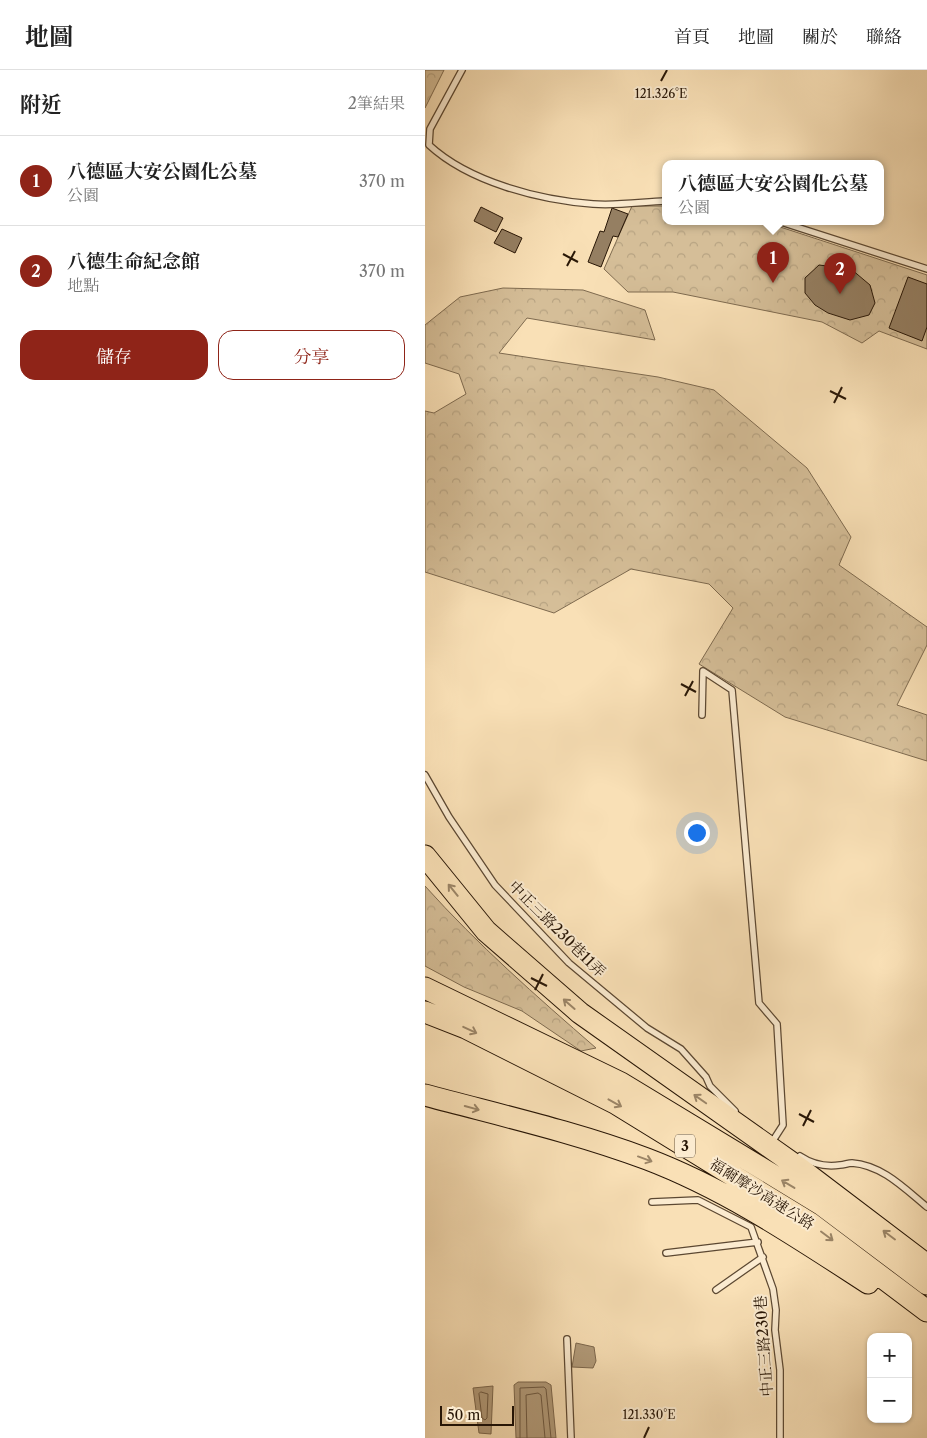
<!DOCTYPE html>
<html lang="zh-TW">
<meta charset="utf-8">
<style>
:root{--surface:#fff;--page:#f6f6f6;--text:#222;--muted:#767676;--line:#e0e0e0;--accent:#8f2418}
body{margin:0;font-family:"Libre Caslon Text","Noto Serif TC",serif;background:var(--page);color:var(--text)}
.controls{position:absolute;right:15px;bottom:15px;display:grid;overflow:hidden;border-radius:10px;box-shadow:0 1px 4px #0004}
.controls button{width:45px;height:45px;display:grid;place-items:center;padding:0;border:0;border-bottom:1px solid var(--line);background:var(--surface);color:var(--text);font:25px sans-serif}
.scale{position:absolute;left:15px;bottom:12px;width:74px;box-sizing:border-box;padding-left:5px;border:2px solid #281606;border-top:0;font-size:14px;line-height:18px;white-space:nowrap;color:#281606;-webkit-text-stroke:4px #fbebd0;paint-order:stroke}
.you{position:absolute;left:271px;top:762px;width:18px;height:18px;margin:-12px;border:4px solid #fff;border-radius:50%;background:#1a73e8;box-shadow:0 0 0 8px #1a73e833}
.badge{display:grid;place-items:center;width:32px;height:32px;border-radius:50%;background:var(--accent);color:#fff;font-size:16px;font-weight:700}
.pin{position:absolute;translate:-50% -41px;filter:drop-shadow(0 1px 2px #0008)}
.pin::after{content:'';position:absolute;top:26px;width:18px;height:15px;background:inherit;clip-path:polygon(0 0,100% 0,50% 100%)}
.popup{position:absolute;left:237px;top:90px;width:222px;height:65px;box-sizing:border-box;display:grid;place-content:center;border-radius:10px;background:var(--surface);filter:drop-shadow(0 1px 4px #0005);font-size:16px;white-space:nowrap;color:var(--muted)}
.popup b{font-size:19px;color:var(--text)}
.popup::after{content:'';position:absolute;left:50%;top:100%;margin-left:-10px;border:10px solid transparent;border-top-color:var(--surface)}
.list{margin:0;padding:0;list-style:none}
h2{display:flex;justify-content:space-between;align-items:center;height:65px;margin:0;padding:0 20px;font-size:21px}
h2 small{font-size:16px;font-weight:400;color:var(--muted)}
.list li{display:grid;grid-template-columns:32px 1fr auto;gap:15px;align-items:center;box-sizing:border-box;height:90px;padding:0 20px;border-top:1px solid var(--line)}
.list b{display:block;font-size:19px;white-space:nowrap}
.list p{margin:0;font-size:16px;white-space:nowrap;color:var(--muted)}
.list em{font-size:16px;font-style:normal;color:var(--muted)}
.actions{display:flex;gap:10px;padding:15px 20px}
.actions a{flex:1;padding:11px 0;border:1px solid var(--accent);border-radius:15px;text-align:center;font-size:18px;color:var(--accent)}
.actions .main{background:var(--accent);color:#fff}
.map{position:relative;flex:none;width:502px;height:1368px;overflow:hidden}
header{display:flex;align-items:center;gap:30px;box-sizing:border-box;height:70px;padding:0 25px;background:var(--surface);border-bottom:1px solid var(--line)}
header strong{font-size:24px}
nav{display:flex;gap:28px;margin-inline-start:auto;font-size:18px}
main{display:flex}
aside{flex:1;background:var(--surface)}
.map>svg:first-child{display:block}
</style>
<header>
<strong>地圖</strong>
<nav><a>首頁</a><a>地圖</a><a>關於</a><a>聯絡</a></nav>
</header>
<main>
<aside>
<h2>附近<small>2筆結果</small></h2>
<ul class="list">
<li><span class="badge">1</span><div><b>八德區大安公園化公墓</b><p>公園</p></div><em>370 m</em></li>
<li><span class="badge">2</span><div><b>八德生命紀念館</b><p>地點</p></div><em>370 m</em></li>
</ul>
<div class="actions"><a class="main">儲存</a><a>分享</a></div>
</aside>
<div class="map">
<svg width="502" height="1368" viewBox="0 0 502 1368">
<defs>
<pattern id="forest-crowns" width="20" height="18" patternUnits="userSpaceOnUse" patternTransform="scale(1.25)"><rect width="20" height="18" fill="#d5be98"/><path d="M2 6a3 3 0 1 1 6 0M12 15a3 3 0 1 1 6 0" fill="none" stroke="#b7a382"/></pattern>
</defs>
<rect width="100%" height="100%" fill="#f9e0b6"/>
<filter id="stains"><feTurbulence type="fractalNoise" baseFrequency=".004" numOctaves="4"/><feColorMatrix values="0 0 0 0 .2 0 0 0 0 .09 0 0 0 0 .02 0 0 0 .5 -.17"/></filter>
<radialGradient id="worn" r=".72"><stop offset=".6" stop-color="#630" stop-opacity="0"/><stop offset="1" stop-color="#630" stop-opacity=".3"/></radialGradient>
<!-- forest -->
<path fill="url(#forest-crowns)" stroke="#7e6a4f" d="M 0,0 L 19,0 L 0,38 Z
M 207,136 L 240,136 L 240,152 L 340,152 L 502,205 L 502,279 L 454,261 L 437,273 L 397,252 L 248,222 L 203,222 L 179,199 Z
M 78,218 L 158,220 L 220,240 L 230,270 L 102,248 L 74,283 L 233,307 L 289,320 L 382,398 L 426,467 L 414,495 L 502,557 L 502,575 L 472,635 L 502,645 L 502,691 L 360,647 L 274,594 L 308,538 L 284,514 L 206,499 L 129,543 L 0,502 L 0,341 L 9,343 L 41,324 L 34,304 L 0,293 L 0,255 L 35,227 Z
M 0,816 C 53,875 111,926 171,978 L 156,981 L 97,941 L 39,917 L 0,896 Z"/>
<!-- water -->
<path fill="#b29b7a" stroke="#7b664c" d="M 151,1273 L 169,1277 L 171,1291 L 168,1298 L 147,1297 Z
M 93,1312 L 121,1312 L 126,1315 L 131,1368 L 91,1368 L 89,1315 Z
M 68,1316 L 66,1364 L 54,1363 L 48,1318 Z"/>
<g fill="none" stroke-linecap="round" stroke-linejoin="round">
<!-- shore -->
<path stroke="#6d5840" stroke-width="1" d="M 56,1322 L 63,1324 L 62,1348 L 60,1350 L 57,1348 L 54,1324 Z
M 95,1368 L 95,1318 L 119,1317 L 121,1319 L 126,1368
M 102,1368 L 101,1325 L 113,1323 L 116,1325 L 120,1368"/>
</g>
<!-- building -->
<path fill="#957f62" stroke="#281606" d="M 56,137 L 78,148 L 71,162 L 49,151 Z
M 187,138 L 203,144 L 193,167 L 188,166 L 176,197 L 163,192 L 175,161 L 179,162 Z
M 77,159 L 97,168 L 90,183 L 69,173 Z
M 394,195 L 426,199 L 445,215 L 450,233 L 444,245 L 425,250 L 403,243 L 390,235 L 380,223 L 380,208 Z
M 483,207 L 502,214 L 502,257 L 497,271 L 464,258 Z"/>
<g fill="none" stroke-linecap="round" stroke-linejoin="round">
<defs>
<path id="lane" d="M 37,0 L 5,59 L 4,75 C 44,112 114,130 168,134 C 191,136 217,132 240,131
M 356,152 L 502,199
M 277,645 L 278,601 L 307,620 L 334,933 L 352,954 L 358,1055 L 349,1069
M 0,705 L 24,747 L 70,815 L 144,893 L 222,958 L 256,979 L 281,1007 L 285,1016 L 310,1041
M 375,1086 C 387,1094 401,1097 415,1095 C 419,1095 423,1093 427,1093 C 457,1095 480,1119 502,1137
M 227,1132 L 273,1130 L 326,1157 L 348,1219 L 351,1240 L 350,1260 L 355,1300 L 355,1368
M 241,1183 L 333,1172
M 291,1220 L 338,1187
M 142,1269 L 146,1368"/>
<path id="highway" d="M 0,786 L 61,861 L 155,943 L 377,1100 L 502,1195
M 0,918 L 196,1013 L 397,1135 L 502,1214
M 0,942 L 41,958 L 190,1033 L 385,1153 L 502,1241
M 0,1025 C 74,1045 150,1062 222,1089 C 301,1119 372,1167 443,1213"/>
</defs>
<!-- lane casing -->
<use href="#lane" stroke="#5c4832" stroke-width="8"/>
<!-- highway casing -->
<use href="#highway" stroke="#281606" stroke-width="23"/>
<!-- lane -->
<use href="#lane" stroke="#fbebd0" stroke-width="5.5"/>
<!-- highway -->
<use href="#highway" stroke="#f9e0b6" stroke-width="21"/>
</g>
<!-- one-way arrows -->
<defs><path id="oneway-shaft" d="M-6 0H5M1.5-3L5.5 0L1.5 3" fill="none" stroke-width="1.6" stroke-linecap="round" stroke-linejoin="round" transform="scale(1.25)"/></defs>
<g stroke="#9b8567">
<use href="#oneway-shaft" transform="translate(28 820) rotate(-129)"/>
<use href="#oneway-shaft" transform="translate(144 934) rotate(-139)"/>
<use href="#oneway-shaft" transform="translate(45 960) rotate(25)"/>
<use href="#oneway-shaft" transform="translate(275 1029) rotate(-145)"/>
<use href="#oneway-shaft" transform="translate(190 1033) rotate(29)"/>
<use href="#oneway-shaft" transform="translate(47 1038) rotate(15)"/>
<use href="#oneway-shaft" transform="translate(220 1089) rotate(20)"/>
<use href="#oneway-shaft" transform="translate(363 1114) rotate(-149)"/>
<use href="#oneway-shaft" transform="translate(464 1165) rotate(-143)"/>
<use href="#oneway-shaft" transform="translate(402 1166) rotate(37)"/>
</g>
<!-- ticks -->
<path fill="none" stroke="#281606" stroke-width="2" d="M 236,11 L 242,0M 138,184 L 153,192M 142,196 L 150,181M 405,321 L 421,329M 409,333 L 417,317M 256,614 L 271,622M 260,626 L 268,611M 106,908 L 122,916M 110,920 L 118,904M 374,1044 L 389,1052M 378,1056 L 386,1040M 219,1368 L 224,1357"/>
<g text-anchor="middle" stroke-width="4" stroke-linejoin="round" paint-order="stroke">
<!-- shield labels -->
<rect fill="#fbebd0" stroke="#675643" stroke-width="1" x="250" y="1064.5" width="20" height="23" rx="4"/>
<g font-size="14" font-weight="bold" fill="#281606">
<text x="260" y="1081">3</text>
</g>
<!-- street labels -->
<g font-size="15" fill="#281606" stroke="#fbebd0">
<text transform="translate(132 859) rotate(45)" y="5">中正三路230巷11弄</text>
<text transform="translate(337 1124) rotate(32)" y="5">福爾摩沙高速公路</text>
<text transform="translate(339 1276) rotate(-94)" y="5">中正三路230巷</text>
</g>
</g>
<g font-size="12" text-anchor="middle" fill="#281606" stroke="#fbebd0" stroke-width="4" stroke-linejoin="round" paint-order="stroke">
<text x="236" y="28">121.326°E</text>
<text x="224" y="1349">121.330°E</text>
</g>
<rect width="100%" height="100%" filter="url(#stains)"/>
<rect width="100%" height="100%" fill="url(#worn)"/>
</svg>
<div class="controls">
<button>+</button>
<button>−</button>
</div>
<div class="scale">50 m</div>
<div class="you"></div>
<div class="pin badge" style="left:348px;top:213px">1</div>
<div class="popup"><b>八德區大安公園化公墓</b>公園</div>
<div class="pin badge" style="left:415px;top:224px">2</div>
</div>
</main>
